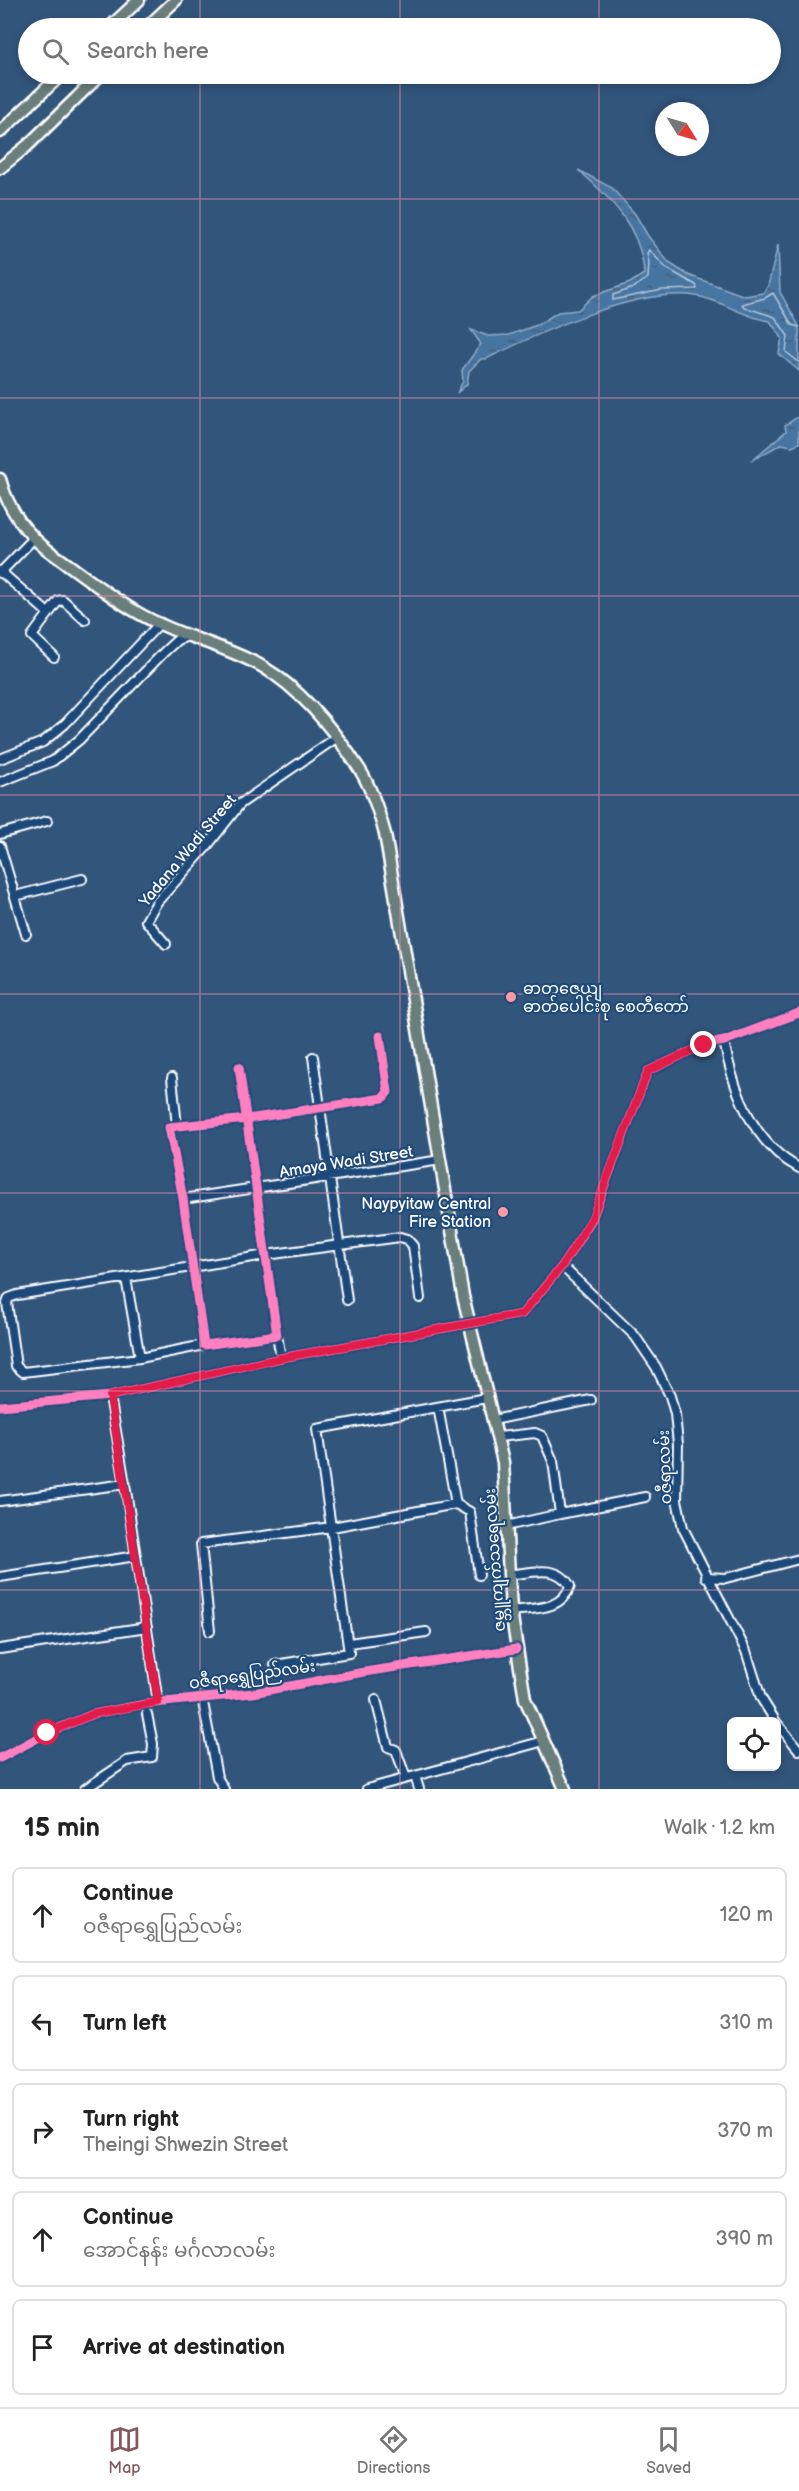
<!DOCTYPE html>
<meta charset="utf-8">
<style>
:root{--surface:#fff;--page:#f6f6f6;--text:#222;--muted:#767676;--line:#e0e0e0;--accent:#85585c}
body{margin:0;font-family:"Balsamiq Sans","Noto Sans Myanmar",sans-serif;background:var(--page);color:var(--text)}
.controls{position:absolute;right:18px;bottom:18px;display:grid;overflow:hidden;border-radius:9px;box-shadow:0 3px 9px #0003}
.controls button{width:54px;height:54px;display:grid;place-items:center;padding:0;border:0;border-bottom:2px solid var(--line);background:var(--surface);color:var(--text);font:30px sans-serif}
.compass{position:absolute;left:655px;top:102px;width:54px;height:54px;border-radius:50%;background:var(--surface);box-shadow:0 3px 9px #0003;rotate:127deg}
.stop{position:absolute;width:18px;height:18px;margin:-14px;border:4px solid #e11d48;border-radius:50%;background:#fff}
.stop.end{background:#e11d48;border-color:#fff;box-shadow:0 2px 6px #0008}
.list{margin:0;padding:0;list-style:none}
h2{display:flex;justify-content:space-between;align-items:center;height:78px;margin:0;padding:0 24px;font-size:26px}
h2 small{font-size:20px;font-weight:400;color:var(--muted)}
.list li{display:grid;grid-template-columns:39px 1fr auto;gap:18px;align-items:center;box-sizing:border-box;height:96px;margin:0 12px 12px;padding:0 12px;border:2px solid var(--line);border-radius:9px}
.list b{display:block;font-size:22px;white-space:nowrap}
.list p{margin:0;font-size:20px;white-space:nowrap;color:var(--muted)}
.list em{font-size:20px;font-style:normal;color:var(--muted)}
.icon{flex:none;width:33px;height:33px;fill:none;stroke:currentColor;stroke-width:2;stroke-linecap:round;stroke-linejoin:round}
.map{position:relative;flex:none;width:799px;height:1789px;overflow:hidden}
.search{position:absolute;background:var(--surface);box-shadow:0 3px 9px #0003;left:18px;right:18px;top:18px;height:66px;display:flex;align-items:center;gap:15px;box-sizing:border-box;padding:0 21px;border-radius:33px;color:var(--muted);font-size:22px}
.sheet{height:618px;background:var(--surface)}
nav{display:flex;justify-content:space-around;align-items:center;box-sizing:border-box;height:84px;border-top:2px solid var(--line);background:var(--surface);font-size:16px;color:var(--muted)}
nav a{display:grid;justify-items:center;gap:3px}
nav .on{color:var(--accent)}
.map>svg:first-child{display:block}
</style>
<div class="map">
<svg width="799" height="1789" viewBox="0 0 799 1789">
<defs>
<pattern id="water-ripples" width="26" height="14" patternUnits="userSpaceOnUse" patternTransform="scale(1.5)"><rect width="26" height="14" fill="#4674a2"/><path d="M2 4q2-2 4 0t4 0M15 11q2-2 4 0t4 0" fill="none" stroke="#495e73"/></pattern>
</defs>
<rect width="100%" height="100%" fill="#32557c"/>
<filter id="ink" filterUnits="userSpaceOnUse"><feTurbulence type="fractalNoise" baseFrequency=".0167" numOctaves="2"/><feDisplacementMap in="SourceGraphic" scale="12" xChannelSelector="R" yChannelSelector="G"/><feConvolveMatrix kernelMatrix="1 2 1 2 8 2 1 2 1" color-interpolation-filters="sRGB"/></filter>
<g filter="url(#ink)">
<!-- water -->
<path fill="url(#water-ripples)" stroke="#90acc7" stroke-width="1.5" d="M 578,170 L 612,188 L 635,214 L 648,236 L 669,263 L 688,275 L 745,296 L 763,293 L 768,286 L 778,245 L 780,292 L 799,326 L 799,371 L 779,354 L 782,338 L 770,321 C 744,318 722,300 696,296 C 637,287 539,333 486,359 L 481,359 L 469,371 L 467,384 L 457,393 L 463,381 L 462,370 L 481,344 L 471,330 L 488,336 L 509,335 L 537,325 L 558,312 L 578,310 L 593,296 L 630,283 L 644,274 C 642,229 610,197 578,170 Z
M 799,416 L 799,443 L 792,446 L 781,444 L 751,461 L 786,431 L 785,425 Z"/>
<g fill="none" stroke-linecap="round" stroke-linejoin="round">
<!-- shore -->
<path stroke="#b5c7da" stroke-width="1.5" d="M 649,250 L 666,268 L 696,285 L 697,289 L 662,290 L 613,300 L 613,295 L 633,288 L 648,278 L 649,262 L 647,253 Z
M 799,327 L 792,325 L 773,293 L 765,298 L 742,304 L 744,307 L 775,317 L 788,336 L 786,352 L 799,362"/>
<defs>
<path id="minor" d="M 0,571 L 48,613
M 0,573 L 34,538
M 54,657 L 32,636 L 58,601 L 63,600 L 85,620
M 0,759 L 43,742 L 65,724 L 159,624
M 0,782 L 53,761 L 79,740 L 164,652 L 177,640 L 188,636
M 0,834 L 47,821
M 0,846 L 26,934
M 15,896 L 82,879
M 166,944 L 146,921 L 157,902 L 208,845 L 240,804 L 336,738
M 724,1041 C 733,1090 753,1144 799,1168
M 313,1057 L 347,1300
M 239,1067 C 252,1157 265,1246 277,1335 L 204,1345 L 183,1199 L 169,1127 L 247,1119 L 383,1098 L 388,1092 L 380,1036
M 172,1078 L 177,1126
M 183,1199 L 441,1160
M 562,1266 L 635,1336 L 656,1367 L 670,1396 L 675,1414 L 678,1444 L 677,1500 L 683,1528 L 746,1651 L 761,1698 L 776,1722
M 126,1278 L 140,1358
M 277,1335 L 281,1358
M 204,1345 L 140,1358 L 23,1372 L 16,1366 L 7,1303 L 9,1298 L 17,1295 L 266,1255 L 400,1237 L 407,1239 L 413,1246 L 420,1298
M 0,1406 L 110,1396 L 281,1358 L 522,1314 L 562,1266 L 592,1219 L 648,1071 L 704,1045 L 724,1041 L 799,1013
M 438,1407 L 456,1504 L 470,1512 L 479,1575
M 493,1420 L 591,1400
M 498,1437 L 535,1433 L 542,1436 L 553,1461 L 560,1514 L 645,1497
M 125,1484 L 158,1702
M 0,1501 L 125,1484 L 110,1396
M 506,1526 L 560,1514
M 508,1575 C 530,1573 557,1563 570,1586 C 562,1611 533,1608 511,1611
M 0,1577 L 136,1556
M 706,1577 L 726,1578 L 799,1559
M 210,1631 L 201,1544 L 332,1527 L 456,1504
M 349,1643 L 426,1632
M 0,1649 L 147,1627
M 275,1665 L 349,1653 L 317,1429 L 486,1398
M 202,1697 L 217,1777 L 224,1789
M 376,1700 L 388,1747 L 396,1750 L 406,1778
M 776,1722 L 799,1750
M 0,1758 L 47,1733 L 93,1714 L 145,1704 L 253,1693 L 364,1672 L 516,1649
M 415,1776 L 419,1789
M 85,1789 L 127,1761 L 152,1757 L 153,1744 L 147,1714
M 367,1789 L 544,1741"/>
<path id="major" d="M 109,28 L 139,0
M 146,28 L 176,0
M 0,132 L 62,74
M 0,168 L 27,146 L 101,74
M 0,479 C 6,502 17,521 34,538 C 44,549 58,557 70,566 C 99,587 129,611 162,625 C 195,640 232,649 263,667 C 302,690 336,733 360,770 C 372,789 379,812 385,834 L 463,1296 L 503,1462 L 511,1611 L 525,1699 L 565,1789"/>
</defs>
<!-- minor casing -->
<use href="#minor" stroke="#fff" stroke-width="12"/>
<!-- major casing -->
<use href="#major" stroke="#fff" stroke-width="15"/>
<!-- minor -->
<use href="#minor" stroke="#1f4a7a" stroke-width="8"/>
<!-- major -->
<use href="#major" stroke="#6b7f7c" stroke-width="10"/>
<defs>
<path id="cycleway" d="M 239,1067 C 252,1157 265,1246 277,1335 L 204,1345 L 183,1199 L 169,1127 L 247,1119 L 383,1098 L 388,1092 L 380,1036
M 0,1406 L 110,1396 L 281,1358 L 522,1314 L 562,1266 L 592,1219 L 648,1071 L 704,1045 L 724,1041 L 799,1013
M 0,1758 L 47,1733 L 93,1714 L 145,1704 L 253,1693 L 364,1672 L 516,1649"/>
</defs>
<!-- cycleway casing -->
<use href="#cycleway" stroke="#1f4a7a" stroke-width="13"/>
<!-- cycleway -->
<use href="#cycleway" stroke="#ff80c0" stroke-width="9"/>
</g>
</g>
<g fill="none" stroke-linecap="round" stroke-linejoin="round" filter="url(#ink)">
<!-- route -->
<path stroke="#e11d48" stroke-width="8" d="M 47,1733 L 93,1714 L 158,1702 L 110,1396 L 281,1358 L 522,1314 L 562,1266 L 592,1218 L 648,1071 L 704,1045"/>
</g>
<!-- grid -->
<path fill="none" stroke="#e08cad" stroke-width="1.5" stroke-opacity="0.55" d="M 200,0 L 200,28M 400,0 L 400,28M 599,0 L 599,28M 200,74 L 200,1789M 400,74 L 400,1789M 599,74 L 599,1789M 0,199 L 799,199M 0,398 L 799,398M 0,596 L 799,596M 0,795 L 799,795M 0,994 L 799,994M 0,1193 L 799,1193M 0,1391 L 799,1391M 0,1590 L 799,1590"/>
<!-- markers -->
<g fill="#ff9aa2" stroke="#1f4a7a" stroke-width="2">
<circle cx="511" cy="997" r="6"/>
<circle cx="503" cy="1212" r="6"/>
</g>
<g text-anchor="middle" stroke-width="4.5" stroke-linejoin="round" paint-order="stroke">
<!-- street labels -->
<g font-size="16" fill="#fff" stroke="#1f4a7a">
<text transform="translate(187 850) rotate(-50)" y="6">Yadana Wadi Street</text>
<text transform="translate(346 1161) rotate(-9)" y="6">Amaya Wadi Street</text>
<text transform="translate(664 1467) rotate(-92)" y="6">ဝဇီရာလမ်း</text>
<text transform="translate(494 1560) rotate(-94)" y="6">ဇမ္ဘူကျက်သရေလမ်း</text>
<text transform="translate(252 1674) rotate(-8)" y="6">ဝဇီရာရွှေပြည်လမ်း</text>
</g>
<!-- poi labels -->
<g font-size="16" fill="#fff" stroke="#1f4a7a" text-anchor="start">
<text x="523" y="994">ဓာတုဇေယျ<tspan x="523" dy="18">ဓာတ်ပေါင်းစု စေတီတော်</tspan></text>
<text x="491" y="1209" text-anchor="end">Naypyitaw Central<tspan x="491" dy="18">Fire Station</tspan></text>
</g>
</g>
</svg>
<div class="controls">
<button><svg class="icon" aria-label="locate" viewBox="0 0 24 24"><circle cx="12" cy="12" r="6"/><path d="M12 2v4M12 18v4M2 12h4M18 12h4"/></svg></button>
</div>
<svg class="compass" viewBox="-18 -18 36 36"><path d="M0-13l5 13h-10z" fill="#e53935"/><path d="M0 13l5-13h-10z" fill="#767676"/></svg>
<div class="stop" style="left:47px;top:1733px"></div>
<div class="stop end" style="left:704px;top:1045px"></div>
<div class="search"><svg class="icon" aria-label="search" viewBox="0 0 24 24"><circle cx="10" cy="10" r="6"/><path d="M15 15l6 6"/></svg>Search here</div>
</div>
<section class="sheet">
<h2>15 min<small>Walk · 1.2 km</small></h2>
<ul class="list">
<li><svg class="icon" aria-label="ahead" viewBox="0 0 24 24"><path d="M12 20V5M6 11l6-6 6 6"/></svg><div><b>Continue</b><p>ဝဇီရာရွှေပြည်လမ်း</p></div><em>120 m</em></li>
<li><svg class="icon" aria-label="left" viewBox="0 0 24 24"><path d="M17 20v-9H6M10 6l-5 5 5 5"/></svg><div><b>Turn left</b></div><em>310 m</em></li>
<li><svg class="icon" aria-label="right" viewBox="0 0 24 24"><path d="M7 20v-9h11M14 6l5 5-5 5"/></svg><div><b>Turn right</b><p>Theingi Shwezin Street</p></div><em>370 m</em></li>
<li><svg class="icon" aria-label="ahead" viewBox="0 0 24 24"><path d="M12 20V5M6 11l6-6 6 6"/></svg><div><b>Continue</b><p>အောင်နန်း မင်္ဂလာလမ်း</p></div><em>390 m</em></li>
<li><svg class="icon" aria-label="arrive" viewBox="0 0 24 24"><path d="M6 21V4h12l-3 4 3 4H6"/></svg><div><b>Arrive at destination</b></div></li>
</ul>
</section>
<nav>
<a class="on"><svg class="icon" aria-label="map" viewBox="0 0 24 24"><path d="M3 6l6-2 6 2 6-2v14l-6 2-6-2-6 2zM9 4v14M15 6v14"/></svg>Map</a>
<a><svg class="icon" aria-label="directions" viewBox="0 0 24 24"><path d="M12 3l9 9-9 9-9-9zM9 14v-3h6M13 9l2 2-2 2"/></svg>Directions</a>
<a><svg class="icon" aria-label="saved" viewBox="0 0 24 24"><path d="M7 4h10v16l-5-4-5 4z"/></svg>Saved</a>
</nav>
